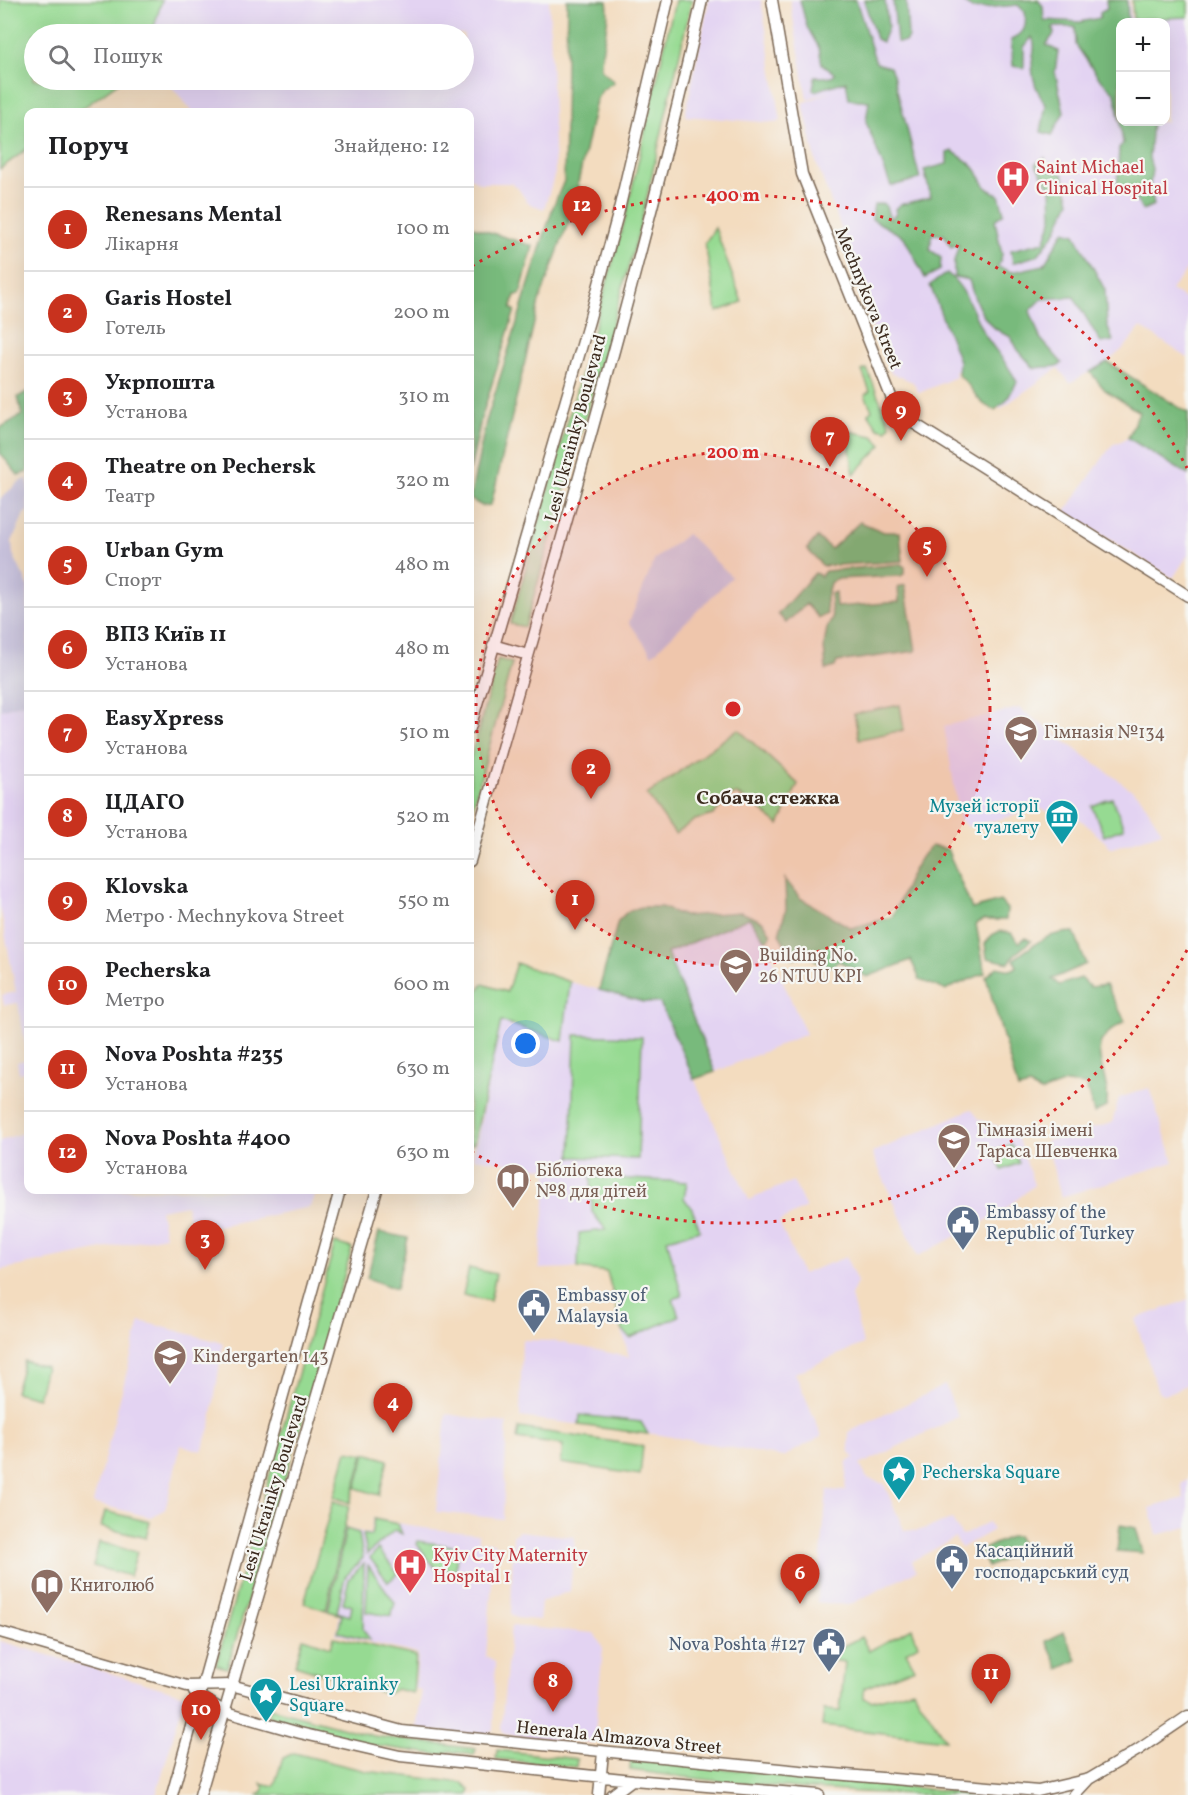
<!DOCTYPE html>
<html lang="uk">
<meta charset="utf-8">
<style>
:root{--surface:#fff;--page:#f6f6f6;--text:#202124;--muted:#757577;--line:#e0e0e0;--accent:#c8321e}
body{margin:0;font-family:Vollkorn,serif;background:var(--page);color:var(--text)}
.controls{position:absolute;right:18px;top:18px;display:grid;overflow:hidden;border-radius:12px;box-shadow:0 6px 24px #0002}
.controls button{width:54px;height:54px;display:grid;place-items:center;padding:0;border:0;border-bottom:2px solid var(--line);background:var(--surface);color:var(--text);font:30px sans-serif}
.you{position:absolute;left:526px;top:1044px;width:21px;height:21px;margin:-15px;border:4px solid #fff;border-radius:50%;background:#1a73e8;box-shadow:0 0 0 9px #1a73e833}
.badge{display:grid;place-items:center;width:39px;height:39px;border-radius:50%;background:var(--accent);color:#fff;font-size:20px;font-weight:700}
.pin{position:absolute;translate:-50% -50px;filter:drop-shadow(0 2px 3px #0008)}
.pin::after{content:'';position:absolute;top:32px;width:21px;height:18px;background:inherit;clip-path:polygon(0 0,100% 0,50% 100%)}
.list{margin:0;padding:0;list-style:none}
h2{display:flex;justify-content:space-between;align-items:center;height:78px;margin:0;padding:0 24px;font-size:26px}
h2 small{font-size:20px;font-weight:400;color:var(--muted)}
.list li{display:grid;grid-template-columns:39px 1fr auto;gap:18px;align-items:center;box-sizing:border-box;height:84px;padding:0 24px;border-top:2px solid var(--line)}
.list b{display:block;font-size:22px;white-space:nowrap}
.list p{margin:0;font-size:20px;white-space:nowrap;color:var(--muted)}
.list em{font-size:20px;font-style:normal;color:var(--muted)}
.icon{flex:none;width:33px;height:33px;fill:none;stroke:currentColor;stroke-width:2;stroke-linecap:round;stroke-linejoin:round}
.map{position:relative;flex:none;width:1188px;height:1795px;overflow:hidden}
.search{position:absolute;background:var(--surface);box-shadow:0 6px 24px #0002;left:24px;top:24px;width:450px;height:66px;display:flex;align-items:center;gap:15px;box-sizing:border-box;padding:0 21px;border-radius:33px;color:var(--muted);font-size:22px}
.panel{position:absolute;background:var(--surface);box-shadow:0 6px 24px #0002;left:24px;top:108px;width:450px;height:1086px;border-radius:12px}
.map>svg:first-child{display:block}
</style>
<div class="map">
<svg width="1188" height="1795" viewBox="0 0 1188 1795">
<rect width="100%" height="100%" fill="#f6f6f2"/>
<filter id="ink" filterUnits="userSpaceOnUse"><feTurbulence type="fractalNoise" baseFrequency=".0167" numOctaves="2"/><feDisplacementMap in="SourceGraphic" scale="12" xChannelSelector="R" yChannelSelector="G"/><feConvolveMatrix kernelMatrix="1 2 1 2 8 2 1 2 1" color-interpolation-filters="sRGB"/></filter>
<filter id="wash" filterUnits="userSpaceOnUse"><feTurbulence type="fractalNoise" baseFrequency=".008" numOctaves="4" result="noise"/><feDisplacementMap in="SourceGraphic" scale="24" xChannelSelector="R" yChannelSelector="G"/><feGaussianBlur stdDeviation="1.35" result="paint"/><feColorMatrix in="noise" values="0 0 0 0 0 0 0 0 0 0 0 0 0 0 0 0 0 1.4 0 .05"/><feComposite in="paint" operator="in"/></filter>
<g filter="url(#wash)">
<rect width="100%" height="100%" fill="#f3dcbf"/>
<!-- built -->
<path fill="#e3d3f2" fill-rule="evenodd" d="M 162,0 L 549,0 L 555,173 L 544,209 L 528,203 L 518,188 L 510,183 L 479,183 L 470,177 L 470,112 L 193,112 L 166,80 L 464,80 L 464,34 L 152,34 Z
M 709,0 L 761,0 L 781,121 L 775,123 L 685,116 Z
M 790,0 L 1129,0 L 1131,19 L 1188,17 L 1188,268 L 1171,290 L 1188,301 L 1188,358 L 1141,327 L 1124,348 L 1107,362 L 1070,383 L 1058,368 L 1000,409 L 964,367 L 955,372 L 956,377 L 919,393 L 913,382 L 891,373 L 861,299 L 866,294 L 816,162 L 803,103 L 830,92 L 807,99 ZM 1120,22 L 1166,22 L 1166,122 L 1120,122 Z
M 1128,438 L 1188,475 L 1188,555 L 1173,578 L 1065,512 L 1112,445 Z
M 28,702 L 28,1071 L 19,1073 L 17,1062 L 28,1059 L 18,1003 L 4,1005 L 2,995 L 16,992 L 0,906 L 0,710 Z
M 1019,708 L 1140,796 L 1162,832 L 1112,848 L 1081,820 L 1040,809 L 968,827 L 960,820 L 944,726 Z
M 750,918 L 763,924 L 762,934 L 806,1034 L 715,1072 L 667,953 Z
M 570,982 L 643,1002 L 660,1003 L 749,1200 L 793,1181 L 806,1208 L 779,1222 L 802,1274 L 846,1257 L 857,1282 L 851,1296 L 863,1344 L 795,1373 L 822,1436 L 783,1457 L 661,1435 L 520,1417 L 522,1340 L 554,1341 L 629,1357 L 607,1272 L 578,1268 L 539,1269 L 548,1169 L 473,1158 L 501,1020 L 563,1041 Z
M 28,1087 L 28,1190 L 316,1190 L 310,1207 L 192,1231 L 186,1205 L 160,1210 L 165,1236 L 0,1270 L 0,1141 L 23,1133 L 24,1088 Z
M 1149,1088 L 1174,1162 L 1061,1197 L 1046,1141 L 1112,1123 L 1119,1098 Z
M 971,1109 L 980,1120 L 1016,1133 L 1034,1185 L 1002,1212 L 918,1256 L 872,1153 Z
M 1188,1300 L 1188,1384 L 1164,1395 L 1158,1392 L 1135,1319 Z
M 140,1321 L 223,1343 L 210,1428 L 202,1451 L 181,1445 L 165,1510 L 150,1517 L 93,1503 Z
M 945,1385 L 958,1417 L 860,1465 L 867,1478 L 884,1484 L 904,1530 L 917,1531 L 952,1520 L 962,1536 L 988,1522 L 993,1530 L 961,1548 L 955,1538 L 912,1561 L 916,1571 L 849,1605 L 817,1602 L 827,1490 L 845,1491 L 847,1461 L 854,1458 L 849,1450 L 849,1432 Z
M 446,1414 L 507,1423 L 503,1519 L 436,1512 Z
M 1188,1480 L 1188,1527 L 1157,1535 L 1150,1508 L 1184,1498 L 1181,1484 Z
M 373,1518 L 423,1528 L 479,1534 L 479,1541 L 495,1543 L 486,1657 L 495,1662 L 493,1729 L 487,1735 L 416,1730 L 422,1690 L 415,1689 L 418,1654 L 336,1634 L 340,1615 L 327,1611 L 345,1528 L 370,1534 Z
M 518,1531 L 575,1537 L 570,1591 L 541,1602 L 539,1620 L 516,1618 L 511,1614 L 513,1536 Z
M 511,1626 L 594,1633 L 603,1648 L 594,1743 L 504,1734 L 501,1729 Z
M 0,1641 L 185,1695 L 156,1795 L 0,1795 Z"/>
<!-- industrial -->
<path fill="#c6c0da" d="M 28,479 L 28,511 L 24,514 L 12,542 L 13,554 L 28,585 L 28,702 L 0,710 L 0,499 L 20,481 Z
M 687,534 L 732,577 L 652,655 L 629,622 L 655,559 Z"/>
<!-- green -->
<path fill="#96da92" stroke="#688258" stroke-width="1.5" d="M 0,0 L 162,0 L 152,34 L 34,34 L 34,80 L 122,80 L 77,112 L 28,112 L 28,148 L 0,169 Z
M 675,0 L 692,0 L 640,227 L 525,627 L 510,624 L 625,219 Z
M 1132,0 L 1188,0 L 1188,17 L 1133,19 Z
M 715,228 L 742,302 L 717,312 L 705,243 Z
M 867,369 L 890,425 L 887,430 L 878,428 L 868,413 L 872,410 L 865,395 L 870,391 L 862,371 Z
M 847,431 L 873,436 L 882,445 L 854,474 Z
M 498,659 L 512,663 L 470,817 L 470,760 Z
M 900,705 L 904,730 L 859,739 L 854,714 Z
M 738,729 L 798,784 L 779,825 L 755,805 L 736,794 L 729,797 L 713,815 L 695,820 L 675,834 L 647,795 Z
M 1112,798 L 1124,828 L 1104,836 L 1092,806 Z
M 516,963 L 570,982 L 563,1041 L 501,1021 L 474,1143 L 470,1145 C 469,1114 462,1002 483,984 L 507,992 Z
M 575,1035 L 642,1037 L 638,1159 L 571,1157 Z
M 1011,1144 L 1019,1163 L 1002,1170 L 994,1152 Z
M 591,1177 L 687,1182 L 684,1198 L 692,1209 L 700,1230 L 667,1239 L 682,1296 L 673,1299 L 679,1316 L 630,1338 L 622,1329 L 607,1272 L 578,1268 L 579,1233 L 606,1230 L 592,1212 Z
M 335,1243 L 352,1248 L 311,1393 L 227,1668 L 216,1665 Z
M 469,1268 L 496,1274 L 490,1301 L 463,1295 Z
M 24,1361 L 46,1367 L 38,1398 L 15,1392 Z
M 580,1415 L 641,1422 L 648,1434 L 579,1425 Z
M 519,1428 L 643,1446 L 640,1475 L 561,1463 L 563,1445 L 517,1439 Z
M 347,1451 L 364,1454 L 350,1503 L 334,1497 Z
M 366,1453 L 388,1460 L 379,1495 L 356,1488 Z
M 333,1501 L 349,1506 L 326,1610 L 304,1603 Z
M 105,1511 L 150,1522 L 146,1538 L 101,1527 Z
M 374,1519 L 398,1524 L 402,1534 L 395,1530 L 367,1554 L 363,1534 L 371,1536 Z
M 346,1529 L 359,1533 L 363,1558 L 345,1577 L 337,1612 L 350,1616 L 352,1606 L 343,1603 L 349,1579 L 364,1563 L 363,1629 L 370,1640 L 338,1632 L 342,1615 L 328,1611 Z
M 418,1541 L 457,1547 L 456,1570 L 436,1569 L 417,1544 Z
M 99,1542 L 137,1552 L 130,1576 L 93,1566 Z
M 378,1549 L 398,1574 L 388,1582 L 370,1558 Z
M 368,1565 L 395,1603 L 391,1616 L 366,1612 Z
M 912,1628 L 918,1645 L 906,1652 L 915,1668 L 864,1688 L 864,1698 L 871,1701 L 913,1690 L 946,1740 L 822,1726 L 824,1710 L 840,1711 L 845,1662 L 829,1660 L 831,1652 L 861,1637 L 869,1651 Z
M 334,1637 L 416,1656 L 413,1693 L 396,1689 L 387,1694 L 295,1665 L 303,1638 L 331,1647 Z
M 270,1708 L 374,1736 L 476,1749 L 474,1755 L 450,1751 L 442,1755 L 363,1744 L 268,1717 Z
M 497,1750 L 577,1759 L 576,1767 L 496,1759 Z
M 294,1753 L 366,1771 L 463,1783 L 470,1790 L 468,1795 L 258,1795 L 264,1789 L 261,1783 L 274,1786 L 283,1758 Z
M 631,1759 L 987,1795 C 868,1795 749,1787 630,1770 Z"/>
<!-- forest -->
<path fill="#78ba7c" stroke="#5a724d" stroke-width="1.5" d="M 567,0 L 607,1 C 611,23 600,47 601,69 L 614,82 L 602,90 L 596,100 L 578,183 L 582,197 L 570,218 L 539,302 L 491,505 L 482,506 L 470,499 L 486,422 L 553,207 L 564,181 Z
M 800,0 L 856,0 L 876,63 L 890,67 L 893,74 L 920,179 L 891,186 L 866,122 L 869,101 L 849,99 L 846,81 L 815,91 L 813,89 L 815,77 L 832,77 L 835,74 L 822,64 L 819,48 L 807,27 Z
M 864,0 L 885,0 L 888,27 L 882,42 L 876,39 Z
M 893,0 L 906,0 L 908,37 L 905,42 L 897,42 Z
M 959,0 L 1038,0 L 1043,6 L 1044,20 L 1080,22 L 1100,18 L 1100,13 L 1107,9 L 1106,0 L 1127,0 L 1128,22 L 1120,22 L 1120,122 L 1152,122 L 1149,158 L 1152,169 L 1150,185 L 1154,205 L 1143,210 L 1129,191 L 1117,191 L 1119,148 L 1123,143 L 1115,93 L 1099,78 L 1076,45 L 1075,27 L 1053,27 L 1054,34 L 1046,45 L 1058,51 L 1055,72 L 1064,112 L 1052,135 L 1041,132 L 1046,105 C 1038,94 1032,79 1032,65 C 1032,54 1037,48 1032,37 L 1024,47 L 1024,68 L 1013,66 L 1011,40 C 1025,33 1027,27 1025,12 L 1018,5 L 973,9 Z
M 952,151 C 959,156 971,162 976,170 C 985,184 982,187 999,195 L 1004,213 L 995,220 L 1002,255 L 998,267 L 1012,272 L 1044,265 L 1064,231 L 1075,234 L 1105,290 L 1107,325 L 1113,341 L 1101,343 L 1074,297 L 1042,299 L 1030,311 L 1040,338 L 1062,363 L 1059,366 L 1034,368 L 1018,350 L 1011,337 C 984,327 976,306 969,280 L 954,277 L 954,261 L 959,244 L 951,247 L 944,235 L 932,234 L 930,250 L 941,257 L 940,270 L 925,278 L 904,237 L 872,219 L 874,204 L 885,204 L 890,219 L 896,214 L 895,209 L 899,205 L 931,197 L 924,170 L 947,164 L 947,153 Z
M 1045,158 L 1044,168 L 1063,174 L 1070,201 L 1055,233 L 1038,255 L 1013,263 L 1011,250 L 1044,242 L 1052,220 L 1051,188 L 1035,164 Z
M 470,226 L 533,246 L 520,295 L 515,295 L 511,309 L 515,310 L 481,419 L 470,471 L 470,405 L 473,380 L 470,374 Z
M 947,273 C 966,288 972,311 983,332 C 994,350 1008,363 1017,382 L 1006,401 L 995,410 C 974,403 975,387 958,375 L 959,361 L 930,285 Z
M 1107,362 L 1188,413 L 1188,475 L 1128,438 L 1139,412 L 1105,390 L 1090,372 Z
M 28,391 L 28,472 L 18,475 L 0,453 L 0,428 L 22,415 L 18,397 Z
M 860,522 L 884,532 L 900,532 L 903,561 L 823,566 L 807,549 L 817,537 L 831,549 Z
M 901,564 L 905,567 L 905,573 L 901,576 L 836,579 L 830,583 L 826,598 L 827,614 L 819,618 L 806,604 L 786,623 L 778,614 L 815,573 L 821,576 L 825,571 Z
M 905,585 L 916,651 L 837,662 L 835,667 L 826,670 L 824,646 L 827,628 L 832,619 L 830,594 L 835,592 L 836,607 L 899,602 L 898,587 Z
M 931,846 L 947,849 L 972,909 L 1000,901 L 1007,909 L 1006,920 L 983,920 L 976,924 L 985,973 L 945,990 L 920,980 L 911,960 L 867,977 L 839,961 L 832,966 L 821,964 L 806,953 L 793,958 L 779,934 L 786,909 L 785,879 L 800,898 L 851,928 L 892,917 C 904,894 912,863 931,846 Z
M 641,907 L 661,907 L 684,916 L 741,912 L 764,922 L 771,934 L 768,940 L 765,940 L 749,918 L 667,953 L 715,1072 L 694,1079 L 660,1003 L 643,1002 L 599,990 L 618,921 L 627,912 Z
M 1000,931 L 1011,933 L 1019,943 L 1025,938 L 1031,941 L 1014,955 L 1009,963 L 987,958 L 985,944 L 992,935 Z
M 1074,932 L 1086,964 L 1052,979 L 1059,985 L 1081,978 L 1090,987 L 1106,985 L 1125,1021 C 1118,1026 1108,1031 1103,1039 C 1091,1053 1113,1087 1106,1107 L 1094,1113 L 1086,1085 L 1065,1083 L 1041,1092 L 1029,1086 L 1018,1089 L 986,977 L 997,967 L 1011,970 L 1017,967 L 1014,959 C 1037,943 1045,933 1074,932 Z
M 379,1232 L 408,1238 L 396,1289 L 367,1278 Z
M 1120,1525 L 1136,1528 L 1143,1553 L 1117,1551 Z
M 1011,1536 L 1017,1536 L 1025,1549 L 988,1567 L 980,1551 Z
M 1064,1632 L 1077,1660 L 1059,1669 L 1046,1641 Z"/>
</g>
<g filter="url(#ink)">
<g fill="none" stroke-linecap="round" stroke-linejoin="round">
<defs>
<path id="secondary" d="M 772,0 L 802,174 L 896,409 L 910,421 L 1188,596
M 0,1632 L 187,1686 L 231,1685 L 402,1731 L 810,1772 L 1038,1791 L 1089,1779 L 1138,1750 L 1188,1716
M 194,1692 L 223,1711 L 300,1733 L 400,1756 L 633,1780 L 819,1795
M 599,1795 L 603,1752
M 612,1795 L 632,1780
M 1074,1795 L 1088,1780"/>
<path id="primary" d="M 493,645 L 528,655
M 470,728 L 589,321 L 618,214 L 668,0
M 470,861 C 550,575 637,290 702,0
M 172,1795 L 340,1190
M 200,1795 L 377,1190"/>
</defs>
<!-- secondary casing -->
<use href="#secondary" stroke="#7b6856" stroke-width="13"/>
<!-- primary casing -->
<use href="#primary" stroke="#7b6856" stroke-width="13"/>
<!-- secondary -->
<use href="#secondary" stroke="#fff" stroke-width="10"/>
<!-- primary -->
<use href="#primary" stroke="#fff" stroke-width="10"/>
</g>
</g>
<!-- distance rings -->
<circle cx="733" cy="709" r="257" fill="#d62828" fill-opacity=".12"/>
<g fill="none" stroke="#d62828" stroke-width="3" stroke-dasharray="3 6">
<circle cx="733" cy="709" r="257"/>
<path d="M1187 950A514 514 0 0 1 472 1152M472 266A514 514 0 0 1 1187 468"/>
</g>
<!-- icons -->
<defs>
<symbol id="hospital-pin" viewBox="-11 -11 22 30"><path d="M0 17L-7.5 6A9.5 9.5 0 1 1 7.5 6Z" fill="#e0444e" stroke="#f6f6f2"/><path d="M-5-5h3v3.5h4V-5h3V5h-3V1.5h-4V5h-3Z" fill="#fff"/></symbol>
<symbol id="school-pin" viewBox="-11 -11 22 30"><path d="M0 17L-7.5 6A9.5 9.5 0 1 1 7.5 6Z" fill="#8d6e63" stroke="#f6f6f2"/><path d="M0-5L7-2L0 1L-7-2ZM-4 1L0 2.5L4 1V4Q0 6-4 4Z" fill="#fff"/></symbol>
<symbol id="museum-pin" viewBox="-11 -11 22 30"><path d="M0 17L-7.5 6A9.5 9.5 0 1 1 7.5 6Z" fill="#0f9aa8" stroke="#f6f6f2"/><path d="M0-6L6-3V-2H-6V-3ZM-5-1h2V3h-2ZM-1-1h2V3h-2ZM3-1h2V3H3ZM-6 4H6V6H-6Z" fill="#fff"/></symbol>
<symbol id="university-pin" viewBox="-11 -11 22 30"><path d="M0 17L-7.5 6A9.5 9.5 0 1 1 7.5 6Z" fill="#8d6e63" stroke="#f6f6f2"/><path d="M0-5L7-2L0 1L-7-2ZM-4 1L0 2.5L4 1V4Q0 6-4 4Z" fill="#fff"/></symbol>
<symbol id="library-pin" viewBox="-11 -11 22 30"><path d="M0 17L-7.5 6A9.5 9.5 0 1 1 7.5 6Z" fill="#8d6e63" stroke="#f6f6f2"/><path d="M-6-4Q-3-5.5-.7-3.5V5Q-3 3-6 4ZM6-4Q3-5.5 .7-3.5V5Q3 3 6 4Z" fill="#fff"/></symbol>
<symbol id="civic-pin" viewBox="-11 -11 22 30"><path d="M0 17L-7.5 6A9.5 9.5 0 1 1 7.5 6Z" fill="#5c6f8a" stroke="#f6f6f2"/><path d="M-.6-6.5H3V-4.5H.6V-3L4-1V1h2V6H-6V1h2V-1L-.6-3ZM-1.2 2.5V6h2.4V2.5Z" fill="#fff"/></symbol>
<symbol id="sight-pin" viewBox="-11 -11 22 30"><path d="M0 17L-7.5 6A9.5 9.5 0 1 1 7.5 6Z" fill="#0f9aa8" stroke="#f6f6f2"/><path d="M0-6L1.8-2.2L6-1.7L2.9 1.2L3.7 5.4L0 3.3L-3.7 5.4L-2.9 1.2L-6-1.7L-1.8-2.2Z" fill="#fff"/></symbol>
</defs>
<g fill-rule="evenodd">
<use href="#hospital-pin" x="994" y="158" width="38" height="52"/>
<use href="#school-pin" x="1002" y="713" width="38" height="52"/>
<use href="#museum-pin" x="1043" y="797" width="38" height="52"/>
<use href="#university-pin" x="717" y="946" width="38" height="52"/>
<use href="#school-pin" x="935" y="1121" width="38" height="52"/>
<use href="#library-pin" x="494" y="1161" width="38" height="52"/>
<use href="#civic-pin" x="944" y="1203" width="38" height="52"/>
<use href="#civic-pin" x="515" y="1286" width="38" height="52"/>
<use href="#school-pin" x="151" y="1337" width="38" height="52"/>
<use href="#sight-pin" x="880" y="1453" width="38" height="52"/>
<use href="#civic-pin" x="933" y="1542" width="38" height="52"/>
<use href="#hospital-pin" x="391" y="1546" width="38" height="52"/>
<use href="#library-pin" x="28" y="1566" width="38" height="52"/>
<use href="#civic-pin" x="810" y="1625" width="38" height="52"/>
<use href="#sight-pin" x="247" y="1675" width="38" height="52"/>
</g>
<g text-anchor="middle" stroke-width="4.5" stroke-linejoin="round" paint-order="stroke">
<!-- health labels -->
<g font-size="18" fill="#be3a42" stroke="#f6f6f2" text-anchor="start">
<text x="1036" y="173">Saint Michael<tspan x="1036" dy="21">Clinical Hospital</tspan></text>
<text x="433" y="1561">Kyiv City Maternity<tspan x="433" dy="21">Hospital 1</tspan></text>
</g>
<!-- street labels -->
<g font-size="18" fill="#3b2a1e" stroke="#f6f6f2">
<text transform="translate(869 298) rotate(68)" y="6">Mechnykova Street</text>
<text transform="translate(575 428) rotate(-75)" y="6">Lesi Ukrainky Boulevard</text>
<text transform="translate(273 1488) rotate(-73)" y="6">Lesi Ukrainky Boulevard</text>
<text transform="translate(619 1737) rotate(6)" y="6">Henerala Almazova Street</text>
</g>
<!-- education labels -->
<g font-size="18" fill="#785e54" stroke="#f6f6f2" text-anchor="start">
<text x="1044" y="738">Гімназія №134</text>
<text x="759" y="961">Building No.<tspan x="759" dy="21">26 NTUU KPI</tspan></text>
<text x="977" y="1136">Гімназія імені<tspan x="977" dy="21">Тараса Шевченка</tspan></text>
<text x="536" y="1176">Бібліотека<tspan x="536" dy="21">№8 для дітей</tspan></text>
<text x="193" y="1362">Kindergarten 143</text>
<text x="70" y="1591">Книголюб</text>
</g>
<!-- culture labels -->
<g font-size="18" fill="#0d838f" stroke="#f6f6f2" text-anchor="start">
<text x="1039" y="812" text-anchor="end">Музей історії<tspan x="1039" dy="21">туалету</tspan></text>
<text x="922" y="1478">Pecherska Square</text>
<text x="289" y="1690">Lesi Ukrainky<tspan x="289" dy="21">Square</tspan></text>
</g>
<!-- service labels -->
<g font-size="18" fill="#4e5e75" stroke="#f6f6f2" text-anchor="start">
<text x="986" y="1218">Embassy of the<tspan x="986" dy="21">Republic of Turkey</tspan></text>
<text x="557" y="1301">Embassy of<tspan x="557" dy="21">Malaysia</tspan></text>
<text x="975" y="1557">Касаційний<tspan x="975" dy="21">господарський суд</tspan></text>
<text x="806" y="1650" text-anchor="end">Nova Poshta #127</text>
</g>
<!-- neighbourhood labels -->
<g font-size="20" font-weight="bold" fill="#3b2a1e" stroke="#f6f6f2">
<text x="768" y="804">Собача стежка</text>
</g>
</g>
<circle cx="733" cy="709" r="9" fill="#d62828" stroke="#f6f6f2" stroke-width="3"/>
<g font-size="18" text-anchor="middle" font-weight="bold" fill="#d62828" stroke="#f6f6f2" stroke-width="4.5" stroke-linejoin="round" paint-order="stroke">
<text x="733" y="201">400 m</text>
<text x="733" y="458">200 m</text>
</g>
</svg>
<div class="controls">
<button>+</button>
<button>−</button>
</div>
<div class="you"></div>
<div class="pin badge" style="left:575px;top:930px">1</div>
<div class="pin badge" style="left:591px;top:799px">2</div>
<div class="pin badge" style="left:205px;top:1270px">3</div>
<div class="pin badge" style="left:393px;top:1433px">4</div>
<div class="pin badge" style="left:927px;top:577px">5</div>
<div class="pin badge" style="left:800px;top:1604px">6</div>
<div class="pin badge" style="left:830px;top:467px">7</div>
<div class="pin badge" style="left:553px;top:1712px">8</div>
<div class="pin badge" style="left:901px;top:441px">9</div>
<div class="pin badge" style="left:201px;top:1740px">10</div>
<div class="pin badge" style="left:991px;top:1704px">11</div>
<div class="pin badge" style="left:582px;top:236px">12</div>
<div class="search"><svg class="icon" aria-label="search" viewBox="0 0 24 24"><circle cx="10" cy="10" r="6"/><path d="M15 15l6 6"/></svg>Пошук</div>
<section class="panel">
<h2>Поруч<small>Знайдено: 12</small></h2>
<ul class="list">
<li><span class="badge">1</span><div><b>Renesans Mental</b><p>Лікарня</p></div><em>100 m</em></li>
<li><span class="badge">2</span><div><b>Garis Hostel</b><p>Готель</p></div><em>200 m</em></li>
<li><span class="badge">3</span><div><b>Укрпошта</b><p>Установа</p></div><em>310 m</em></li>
<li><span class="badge">4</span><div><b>Theatre on Pechersk</b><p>Театр</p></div><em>320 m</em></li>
<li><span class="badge">5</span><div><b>Urban Gym</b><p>Спорт</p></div><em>480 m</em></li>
<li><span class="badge">6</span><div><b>ВПЗ Київ 11</b><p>Установа</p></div><em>480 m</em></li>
<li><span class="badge">7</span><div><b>EasyXpress</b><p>Установа</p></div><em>510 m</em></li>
<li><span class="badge">8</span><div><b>ЦДАГО</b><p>Установа</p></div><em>520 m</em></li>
<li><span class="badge">9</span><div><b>Klovska</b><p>Метро · Mechnykova Street</p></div><em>550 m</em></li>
<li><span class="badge">10</span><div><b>Pecherska</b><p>Метро</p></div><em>600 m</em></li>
<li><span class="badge">11</span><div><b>Nova Poshta #235</b><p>Установа</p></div><em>630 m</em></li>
<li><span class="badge">12</span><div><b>Nova Poshta #400</b><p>Установа</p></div><em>630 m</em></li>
</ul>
</section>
</div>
